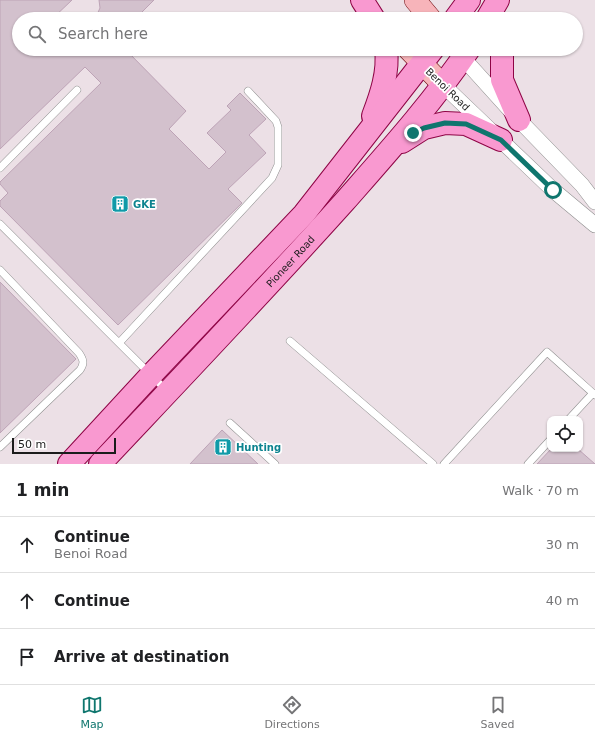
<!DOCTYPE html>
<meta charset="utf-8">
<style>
:root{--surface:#fff;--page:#f2f2f2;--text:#202124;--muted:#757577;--line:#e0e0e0;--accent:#0f766e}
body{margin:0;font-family:"DejaVu Sans",sans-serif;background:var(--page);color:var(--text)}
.controls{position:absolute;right:12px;bottom:12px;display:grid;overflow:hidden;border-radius:8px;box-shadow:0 1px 3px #0004}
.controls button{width:36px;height:36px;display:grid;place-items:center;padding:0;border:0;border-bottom:1px solid var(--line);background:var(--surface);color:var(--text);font:20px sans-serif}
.scale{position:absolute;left:12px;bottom:10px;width:104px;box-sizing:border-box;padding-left:4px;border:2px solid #1b1b1b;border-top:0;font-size:11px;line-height:14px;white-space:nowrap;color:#1b1b1b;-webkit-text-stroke:3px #fff;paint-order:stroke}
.stop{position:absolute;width:12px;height:12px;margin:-9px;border:3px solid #0f766e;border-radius:50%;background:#fff}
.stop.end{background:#0f766e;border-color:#fff;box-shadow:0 1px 4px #0008}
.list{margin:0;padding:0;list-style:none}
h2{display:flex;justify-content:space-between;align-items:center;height:52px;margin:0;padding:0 16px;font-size:17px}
h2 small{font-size:13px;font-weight:400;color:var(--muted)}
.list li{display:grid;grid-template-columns:26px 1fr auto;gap:12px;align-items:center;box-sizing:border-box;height:56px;padding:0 16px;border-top:1px solid var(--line)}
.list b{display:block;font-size:15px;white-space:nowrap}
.list p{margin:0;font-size:13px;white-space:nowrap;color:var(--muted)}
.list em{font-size:13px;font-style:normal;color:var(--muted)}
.icon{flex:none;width:22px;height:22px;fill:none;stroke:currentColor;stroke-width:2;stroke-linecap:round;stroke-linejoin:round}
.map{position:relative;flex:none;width:595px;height:464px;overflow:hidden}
.search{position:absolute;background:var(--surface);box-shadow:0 1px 3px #0004;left:12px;right:12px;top:12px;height:44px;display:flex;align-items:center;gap:10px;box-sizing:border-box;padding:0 14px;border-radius:22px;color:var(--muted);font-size:15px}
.sheet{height:220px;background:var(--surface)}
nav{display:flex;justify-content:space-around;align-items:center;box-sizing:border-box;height:56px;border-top:1px solid var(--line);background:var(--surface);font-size:11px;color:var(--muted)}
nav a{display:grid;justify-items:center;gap:2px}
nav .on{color:var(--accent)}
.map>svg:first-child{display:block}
</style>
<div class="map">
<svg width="595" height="464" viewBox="0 0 595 464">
<rect width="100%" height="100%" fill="#ece0e6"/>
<!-- building -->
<path fill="#d3c1cd" stroke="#bda3b6" d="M 0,0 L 72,0 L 52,19 L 19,19 L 19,49 L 125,49 L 186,111 L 169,129 L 209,169 L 226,152 L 207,133 L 231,110 L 227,106 L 240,93 L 266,119 L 249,135 L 266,153 L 228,189 L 242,203 L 118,325 L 0,206 L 0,201 L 8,193 L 0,184 L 0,182 L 101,83 L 85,67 L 0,149 Z
M 99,0 L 154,0 L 135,19 L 95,19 L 100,8 Z
M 0,282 L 76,359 L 0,433 Z
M 222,430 L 258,464 L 190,464 Z
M 551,449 L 578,449 L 595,464 L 537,464 Z"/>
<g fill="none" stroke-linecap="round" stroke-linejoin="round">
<defs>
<path id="service" d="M 0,168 L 77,90
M 0,224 L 166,390
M 0,270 L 79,353 C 83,359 85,363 80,370 L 0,447
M 290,341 L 433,464
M 119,343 L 272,178 L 278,165 L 278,127 L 276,121 L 248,91
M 569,419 L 593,393
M 230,423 L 275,464
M 444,464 L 547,352 L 595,395
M 528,464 L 550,440"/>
<path id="minor" d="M 463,58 L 519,120 L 582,185 L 595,202
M 443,85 L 553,190 L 595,225"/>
<path id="secondary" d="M 415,0 L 431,19
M 408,49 L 443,85"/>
<g id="primary">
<path d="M 362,0 L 374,19"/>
<path d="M 455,19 L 469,0"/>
<path d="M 487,19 L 498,0"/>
<path d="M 502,49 L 502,80 L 519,120"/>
<path d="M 373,116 C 381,95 389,72 386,49"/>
<path d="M 402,142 L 424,128 L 445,123 L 466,124 L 501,140"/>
<path d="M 69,464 L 151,375 L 304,214 L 433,49"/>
<path id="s1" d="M 100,464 C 182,377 265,290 345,201 C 388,152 432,103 469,49"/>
</g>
</defs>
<!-- service casing -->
<use href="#service" stroke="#8f8f8f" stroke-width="8"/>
<!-- minor casing -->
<use href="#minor" stroke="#8f8f8f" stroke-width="16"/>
<!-- secondary casing -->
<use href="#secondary" stroke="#6d070b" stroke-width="22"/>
<!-- primary casing -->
<use href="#primary" stroke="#8e0445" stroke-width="24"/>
<!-- service -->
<use href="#service" stroke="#fff" stroke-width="7"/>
<!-- minor -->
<use href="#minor" stroke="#fff" stroke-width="15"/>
<!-- secondary -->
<use href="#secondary" stroke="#f7b4ba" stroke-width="21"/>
<!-- primary -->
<use href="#primary" stroke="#f999d0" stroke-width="22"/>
</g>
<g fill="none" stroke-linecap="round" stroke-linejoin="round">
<!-- route -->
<path stroke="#0f766e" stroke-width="5" d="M 413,133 L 424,128 L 445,123 L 466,124 L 501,140 L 553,190"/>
</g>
<!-- icons -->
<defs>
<symbol id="building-square" viewBox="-11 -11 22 22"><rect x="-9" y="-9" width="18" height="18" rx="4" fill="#0f9aa8" stroke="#fff"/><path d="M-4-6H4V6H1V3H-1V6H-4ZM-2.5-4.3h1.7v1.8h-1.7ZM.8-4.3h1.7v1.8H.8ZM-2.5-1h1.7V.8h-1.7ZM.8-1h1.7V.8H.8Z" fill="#fff"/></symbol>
</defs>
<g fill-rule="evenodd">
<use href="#building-square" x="110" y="194" width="20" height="20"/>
<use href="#building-square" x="213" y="437" width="20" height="20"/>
</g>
<g text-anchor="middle" stroke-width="3.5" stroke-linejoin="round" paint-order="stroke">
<!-- street labels -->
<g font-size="10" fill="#1b1b1b" stroke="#fff">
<text transform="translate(448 89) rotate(44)" y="4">Benoi Road</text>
<text dy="4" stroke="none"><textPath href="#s1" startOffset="278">Pioneer Road</textPath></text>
</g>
<!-- culture labels -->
<g font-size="10" font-weight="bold" fill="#0d838f" stroke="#fff" text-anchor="start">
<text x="133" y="208">GKE</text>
<text x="236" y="451">Hunting</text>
</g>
</g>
</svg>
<div class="controls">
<button><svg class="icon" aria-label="locate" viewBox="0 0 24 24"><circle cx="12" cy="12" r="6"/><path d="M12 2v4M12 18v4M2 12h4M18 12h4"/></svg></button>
</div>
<div class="scale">50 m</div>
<div class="stop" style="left:553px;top:190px"></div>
<div class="stop end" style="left:413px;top:133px"></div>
<div class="search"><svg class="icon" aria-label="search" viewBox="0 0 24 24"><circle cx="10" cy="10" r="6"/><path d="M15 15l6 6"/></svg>Search here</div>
</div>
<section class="sheet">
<h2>1 min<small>Walk · 70 m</small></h2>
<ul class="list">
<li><svg class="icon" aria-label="ahead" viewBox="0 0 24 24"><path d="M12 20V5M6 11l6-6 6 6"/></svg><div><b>Continue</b><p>Benoi Road</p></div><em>30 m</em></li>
<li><svg class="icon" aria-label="ahead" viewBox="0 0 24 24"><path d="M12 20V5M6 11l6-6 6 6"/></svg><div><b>Continue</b></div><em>40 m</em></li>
<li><svg class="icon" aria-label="arrive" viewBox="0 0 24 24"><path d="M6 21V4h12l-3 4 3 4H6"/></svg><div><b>Arrive at destination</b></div></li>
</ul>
</section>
<nav>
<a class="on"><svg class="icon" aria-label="map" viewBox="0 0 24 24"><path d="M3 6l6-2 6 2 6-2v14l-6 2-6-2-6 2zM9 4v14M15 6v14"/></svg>Map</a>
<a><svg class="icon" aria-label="directions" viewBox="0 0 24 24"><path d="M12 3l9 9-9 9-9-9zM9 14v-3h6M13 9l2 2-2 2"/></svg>Directions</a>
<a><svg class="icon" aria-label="saved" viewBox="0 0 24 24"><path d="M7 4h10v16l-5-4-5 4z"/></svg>Saved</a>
</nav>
